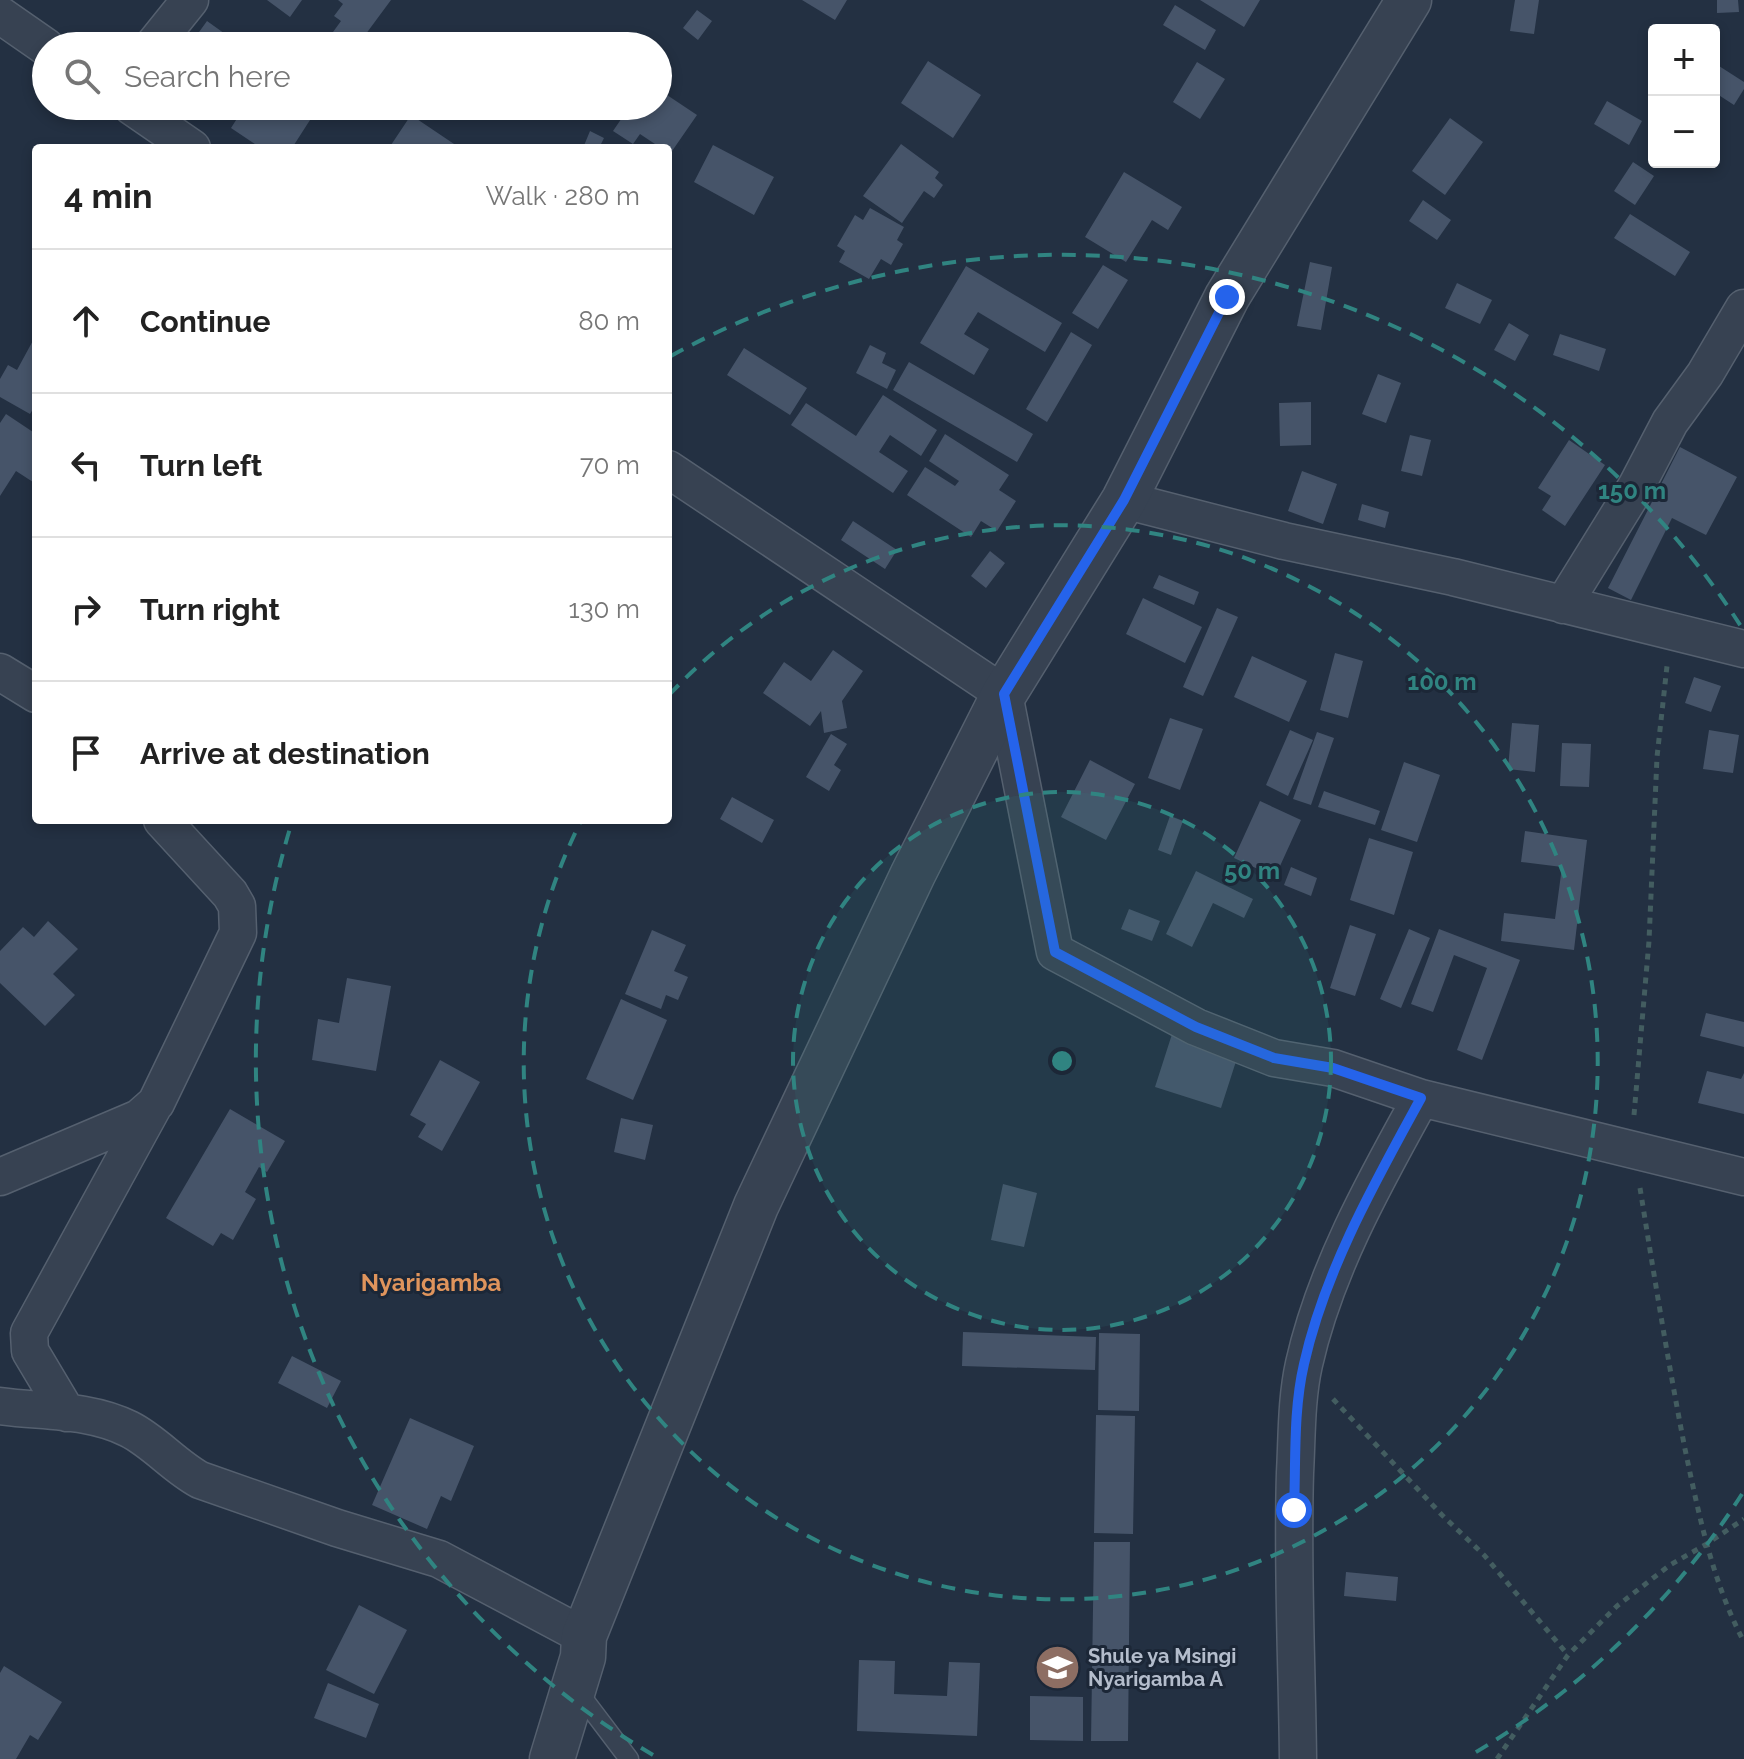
<!DOCTYPE html>
<meta charset="utf-8">
<style>
:root{--surface:#fff;--page:#f6f6f6;--text:#222;--muted:#767676;--line:#e0e0e0}
body{margin:0;font-family:Raleway,sans-serif;background:var(--page);color:var(--text)}
.controls{position:absolute;right:24px;top:24px;display:grid;overflow:hidden;border-radius:8px;box-shadow:0 4px 12px #0003}
.controls button{width:72px;height:72px;display:grid;place-items:center;padding:0;border:0;border-bottom:2px solid var(--line);background:var(--surface);color:var(--text);font:40px sans-serif}
.stop{position:absolute;width:24px;height:24px;margin:-18px;border:6px solid #2563eb;border-radius:50%;background:#fff}
.stop.end{background:#2563eb;border-color:#fff;box-shadow:0 2px 8px #0008}
.list{margin:0;padding:0;list-style:none}
h2{display:flex;justify-content:space-between;align-items:center;height:104px;margin:0;padding:0 32px;font-size:34px}
h2 small{font-size:26px;font-weight:400;color:var(--muted)}
.list li{display:grid;grid-template-columns:52px 1fr auto;gap:24px;align-items:center;box-sizing:border-box;height:144px;padding:0 32px;border-top:2px solid var(--line)}
.list b{display:block;font-size:30px;white-space:nowrap}
.list em{font-size:26px;font-style:normal;color:var(--muted)}
.icon{flex:none;width:44px;height:44px;fill:none;stroke:currentColor;stroke-width:2;stroke-linecap:round;stroke-linejoin:round}
.map{position:relative;flex:none;width:1744px;height:1759px;overflow:hidden}
.search{position:absolute;background:var(--surface);box-shadow:0 4px 12px #0003;left:32px;top:32px;width:640px;height:88px;display:flex;align-items:center;gap:20px;box-sizing:border-box;padding:0 28px;border-radius:44px;color:var(--muted);font-size:30px}
.panel{position:absolute;background:var(--surface);box-shadow:0 4px 12px #0003;left:32px;top:144px;width:640px;height:680px;border-radius:8px}
.map>svg:first-child{display:block}
</style>
<div class="map">
<svg width="1744" height="1759" viewBox="0 0 1744 1759">
<rect width="100%" height="100%" fill="#233042"/>
<!-- building -->
<path fill="#465469" d="M 267,0 L 302,0 L 290,17 Z
M 338,0 L 391,0 L 357,46 L 353,46 L 333,32 L 341,21 L 334,16 L 343,4 Z
M 802,0 L 847,0 L 835,20 Z
M 1200,0 L 1260,0 L 1244,27 Z
M 1515,0 L 1539,0 L 1534,34 L 1510,31 Z
M 1717,0 L 1738,0 L 1739,12 L 1717,13 Z
M 1175,5 L 1216,30 L 1205,50 L 1163,25 Z
M 697,10 L 712,21 L 698,40 L 683,28 Z
M 207,21 L 242,46 L 189,46 Z
M 928,61 L 981,95 L 953,138 L 901,103 Z
M 1197,62 L 1225,79 L 1200,119 L 1173,102 Z
M 1719,66 L 1744,82 L 1744,89 L 1734,105 L 1714,92 L 1714,74 Z
M 658,89 L 697,115 L 670,154 L 668,148 L 661,148 L 640,134 L 633,144 L 613,131 L 630,106 L 658,106 Z
M 1607,101 L 1642,121 L 1629,145 L 1594,124 Z
M 188,106 L 217,106 L 207,120 Z
M 245,106 L 319,106 L 292,148 L 261,148 L 231,128 Z
M 411,115 L 460,148 L 389,148 Z
M 1450,118 L 1483,142 L 1445,195 L 1412,171 Z
M 590,131 L 604,138 L 599,148 L 583,148 Z
M 901,144 L 939,172 L 935,178 L 943,185 L 934,198 L 924,191 L 902,223 L 863,196 Z
M 713,145 L 774,177 L 754,215 L 694,182 Z
M 1633,162 L 1654,176 L 1635,205 L 1614,191 Z
M 1124,172 L 1182,207 L 1168,230 L 1152,220 L 1126,262 L 1085,237 Z
M 1423,200 L 1451,220 L 1437,240 L 1409,221 Z
M 870,208 L 904,227 L 897,240 L 903,244 L 891,265 L 881,259 L 869,279 L 839,262 L 845,251 L 837,246 L 855,215 L 863,220 Z
M 1630,214 L 1690,252 L 1675,276 L 1614,238 Z
M 1310,262 L 1332,267 L 1321,330 L 1297,326 Z
M 1103,265 L 1128,280 L 1098,329 L 1072,313 Z
M 966,266 L 1062,323 L 1045,352 L 978,312 L 964,334 L 989,349 L 974,375 L 920,343 Z
M 1457,283 L 1492,300 L 1480,324 L 1445,308 Z
M 1509,323 L 1529,335 L 1515,361 L 1494,350 Z
M 1071,332 L 1092,345 L 1047,422 L 1026,409 Z
M 1560,334 L 1606,349 L 1599,371 L 1553,355 Z
M 36,335 L 36,404 L 30,414 L 0,397 L 0,379 L 8,365 L 17,370 Z
M 870,345 L 886,353 L 882,363 L 896,370 L 887,389 L 856,373 Z
M 744,348 L 807,388 L 790,415 L 727,375 Z
M 909,362 L 1033,434 L 1017,462 L 893,390 Z
M 1378,374 L 1401,383 L 1386,423 L 1362,414 Z
M 883,395 L 937,430 L 921,456 L 890,435 L 879,452 L 908,471 L 893,493 L 791,425 L 806,403 L 856,436 Z
M 1311,402 L 1311,445 L 1280,446 L 1279,403 Z
M 6,414 L 36,434 L 36,484 L 16,471 L 0,496 L 0,423 Z
M 945,434 L 1009,475 L 999,490 L 1016,501 L 997,531 L 981,521 L 971,537 L 907,495 L 925,467 L 955,486 L 959,481 L 929,461 Z
M 1410,435 L 1431,440 L 1422,476 L 1401,471 Z
M 1569,440 L 1605,465 L 1565,526 L 1542,510 L 1551,496 L 1538,488 Z
M 1680,447 L 1737,477 L 1706,535 L 1672,518 L 1631,600 L 1608,588 Z
M 1302,471 L 1337,484 L 1323,524 L 1288,511 Z
M 1362,504 L 1389,512 L 1385,528 L 1358,520 Z
M 853,521 L 897,550 L 885,569 L 841,540 Z
M 990,551 L 1005,563 L 986,588 L 971,576 Z
M 1159,575 L 1199,592 L 1194,605 L 1153,588 Z
M 1143,598 L 1202,627 L 1185,663 L 1126,634 Z
M 1217,608 L 1238,617 L 1203,696 L 1183,687 Z
M 833,650 L 863,671 L 842,701 L 847,728 L 824,733 L 821,711 L 810,726 L 763,693 L 784,662 L 811,681 Z
M 1335,653 L 1363,661 L 1348,718 L 1320,710 Z
M 1252,656 L 1307,681 L 1289,722 L 1234,697 Z
M 1694,677 L 1721,686 L 1711,712 L 1685,703 Z
M 1170,718 L 1203,729 L 1180,790 L 1148,778 Z
M 1512,723 L 1539,725 L 1535,772 L 1508,769 Z
M 1290,730 L 1313,740 L 1288,796 L 1266,785 Z
M 1709,730 L 1739,735 L 1733,773 L 1703,769 Z
M 1317,732 L 1334,738 L 1311,805 L 1293,799 Z
M 831,734 L 847,744 L 834,765 L 841,770 L 829,791 L 806,777 Z
M 1562,743 L 1591,744 L 1589,787 L 1560,786 Z
M 1090,760 L 1135,784 L 1106,840 L 1061,817 Z
M 1404,762 L 1440,775 L 1417,842 L 1381,830 Z
M 1324,791 L 1380,811 L 1375,825 L 1318,807 Z
M 732,797 L 774,820 L 762,843 L 720,819 Z
M 1260,801 L 1301,820 L 1275,877 L 1234,858 Z
M 1170,816 L 1183,821 L 1171,855 L 1158,850 Z
M 1525,831 L 1587,840 L 1574,950 L 1501,941 L 1504,913 L 1555,919 L 1562,867 L 1521,862 Z
M 1369,838 L 1413,852 L 1394,915 L 1350,900 Z
M 1291,867 L 1317,878 L 1311,896 L 1284,885 Z
M 1196,871 L 1253,899 L 1244,918 L 1213,903 L 1192,947 L 1166,934 Z
M 1129,909 L 1160,921 L 1152,941 L 1121,929 Z
M 48,921 L 78,949 L 53,974 L 75,995 L 45,1026 L 0,983 L 0,951 L 23,927 L 34,937 Z
M 1350,925 L 1376,934 L 1355,996 L 1330,988 Z
M 1409,929 L 1430,938 L 1401,1008 L 1380,999 Z
M 1439,929 L 1520,960 L 1482,1060 L 1457,1050 L 1487,968 L 1454,955 L 1433,1012 L 1411,1004 Z
M 652,930 L 686,945 L 674,971 L 688,977 L 678,1000 L 666,995 L 661,1009 L 625,994 Z
M 347,978 L 391,986 L 376,1071 L 312,1060 L 318,1019 L 339,1023 Z
M 621,999 L 667,1020 L 633,1100 L 586,1079 Z
M 1706,1013 L 1744,1022 L 1744,1047 L 1700,1036 Z
M 1173,1031 L 1239,1052 L 1221,1108 L 1155,1087 Z
M 440,1060 L 480,1082 L 442,1151 L 418,1137 L 426,1124 L 410,1115 Z
M 1707,1071 L 1741,1079 L 1744,1073 L 1744,1114 L 1698,1103 Z
M 230,1109 L 285,1141 L 267,1172 L 259,1167 L 245,1192 L 256,1199 L 233,1240 L 221,1233 L 213,1246 L 166,1218 Z
M 621,1118 L 653,1125 L 645,1160 L 614,1152 Z
M 1003,1184 L 1037,1193 L 1024,1247 L 991,1240 Z
M 963,1332 L 1096,1337 L 1095,1370 L 962,1366 Z
M 1099,1333 L 1140,1334 L 1139,1411 L 1098,1410 Z
M 292,1356 L 341,1381 L 327,1408 L 278,1383 Z
M 1096,1415 L 1135,1416 L 1133,1534 L 1094,1533 Z
M 410,1418 L 474,1446 L 451,1501 L 441,1496 L 427,1529 L 372,1505 Z
M 1094,1542 L 1130,1542 L 1128,1741 L 1091,1741 Z
M 1346,1572 L 1398,1577 L 1396,1601 L 1344,1596 Z
M 359,1605 L 407,1630 L 374,1694 L 326,1670 Z
M 859,1660 L 895,1661 L 894,1694 L 947,1696 L 949,1662 L 980,1663 L 977,1736 L 857,1731 Z
M 4,1666 L 62,1702 L 38,1740 L 30,1735 L 16,1759 L 0,1759 L 0,1673 Z
M 328,1683 L 379,1704 L 366,1738 L 314,1718 Z
M 1030,1696 L 1083,1697 L 1083,1741 L 1030,1740 Z"/>
<g fill="none" stroke-linecap="round" stroke-linejoin="round">
<defs>
<path id="service" d="M 576,1689 L 629,1759"/>
<path id="minor" d="M 0,15 L 46,47
M 153,46 L 190,0
M 131,106 L 192,148
M 668,469 L 1004,694 L 1055,952 L 1196,1027 L 1274,1058 L 1333,1068 L 1421,1098 L 1744,1177
M 1124,500 L 1284,541 L 1453,577 L 1744,649
M 1563,605 L 1636,487 L 1670,422 L 1705,374 L 1744,308
M 0,672 L 36,694
M 0,1177 L 139,1118 L 156,1103 L 238,933 L 237,906 L 230,894 L 162,820
M 0,1406 C 43,1412 89,1409 129,1429 C 155,1442 174,1466 200,1480 L 337,1528 L 439,1559 L 584,1636
M 67,1413 L 30,1351 L 29,1333 L 154,1105
M 1298,1759 C 1297,1664 1292,1568 1295,1473 C 1297,1437 1296,1400 1304,1364 C 1325,1270 1375,1181 1421,1098"/>
<path id="tertiary" d="M 552,1759 L 583,1657 L 584,1636 L 756,1206 L 913,874 L 1004,694 L 1124,500 L 1227,297 L 1409,0"/>
</defs>
<!-- service casing -->
<use href="#service" stroke="#55606f" stroke-width="21"/>
<!-- minor casing -->
<use href="#minor" stroke="#55606f" stroke-width="39"/>
<!-- tertiary casing -->
<use href="#tertiary" stroke="#55606f" stroke-width="47"/>
<!-- path -->
<path stroke="#435d60" stroke-width="5" stroke-dasharray="6 6" stroke-linecap="butt" d="M 1634,1115 L 1649,941 L 1657,757 L 1667,666
M 1640,1188 C 1654,1275 1668,1362 1685,1449 C 1699,1515 1712,1581 1744,1642
M 1333,1399 L 1442,1515 L 1484,1555 L 1568,1655
M 1497,1759 L 1568,1655 L 1617,1606 L 1670,1565 L 1705,1545 L 1744,1519"/>
<!-- service -->
<use href="#service" stroke="#374252" stroke-width="18"/>
<!-- minor -->
<use href="#minor" stroke="#374252" stroke-width="36"/>
<!-- tertiary -->
<use href="#tertiary" stroke="#374252" stroke-width="44"/>
</g>
<g fill="none" stroke-linecap="round" stroke-linejoin="round">
<!-- route -->
<path stroke="#2563eb" stroke-width="10" d="M 1227,297 L 1124,500 L 1004,694 L 1055,952 L 1196,1027 L 1274,1058 L 1333,1068 L 1421,1098 C 1375,1182 1325,1270 1304,1364 C 1293,1411 1296,1462 1294,1510"/>
</g>
<!-- distance rings -->
<circle cx="1062" cy="1061" r="269" fill="#308481" fill-opacity=".12"/>
<g fill="none" stroke="#308481" stroke-width="4" stroke-dasharray="14 10">
<circle cx="1062" cy="1061" r="269"/>
<path d="M669 695A537 537 0 1 1 581 821"/>
<path d="M1742 1494A806 806 0 0 1 1471 1755M653 1755A806 806 0 0 1 291 825M671 356A806 806 0 0 1 1742 628"/>
</g>
<!-- icons -->
<defs>
<symbol id="school-disc" viewBox="-11 -11 22 22"><circle r="9.5" fill="#8d6e63" stroke="#1c2737"/><path d="M0-5L7-2L0 1L-7-2ZM-4 1L0 2.5L4 1V4Q0 6-4 4Z" fill="#fff"/></symbol>
</defs>
<g fill-rule="evenodd">
<use href="#school-disc" x="1032" y="1642" width="51" height="51"/>
</g>
<g text-anchor="middle" stroke-width="6" stroke-linejoin="round" paint-order="stroke">
<!-- poi labels -->
<g font-size="20" font-weight="bold" fill="#b4bdcc" stroke="#1c2737" text-anchor="start">
<text x="1088" y="1663">Shule ya Msingi<tspan x="1088" dy="23">Nyarigamba A</tspan></text>
</g>
<!-- quarter labels -->
<g font-size="24" font-weight="bold" fill="#df945c" stroke="#1c2737">
<text x="431" y="1291">Nyarigamba</text>
</g>
</g>
<circle cx="1062" cy="1061" r="12" fill="#308481" stroke="#1c2737" stroke-width="4"/>
<g font-size="24" text-anchor="middle" font-weight="bold" fill="#308481" stroke="#1c2737" stroke-width="6" stroke-linejoin="round" paint-order="stroke">
<text x="1632" y="499">150 m</text>
<text x="1442" y="690">100 m</text>
<text x="1252" y="879">50 m</text>
</g>
</svg>
<div class="controls">
<button>+</button>
<button>−</button>
</div>
<div class="stop" style="left:1294px;top:1510px"></div>
<div class="stop end" style="left:1227px;top:297px"></div>
<div class="search"><svg class="icon" aria-label="search" viewBox="0 0 24 24"><circle cx="10" cy="10" r="6"/><path d="M15 15l6 6"/></svg>Search here</div>
<section class="panel">
<h2>4 min<small>Walk · 280 m</small></h2>
<ul class="list">
<li><svg class="icon" aria-label="ahead" viewBox="0 0 24 24"><path d="M12 20V5M6 11l6-6 6 6"/></svg><div><b>Continue</b></div><em>80 m</em></li>
<li><svg class="icon" aria-label="left" viewBox="0 0 24 24"><path d="M17 20v-9H6M10 6l-5 5 5 5"/></svg><div><b>Turn left</b></div><em>70 m</em></li>
<li><svg class="icon" aria-label="right" viewBox="0 0 24 24"><path d="M7 20v-9h11M14 6l5 5-5 5"/></svg><div><b>Turn right</b></div><em>130 m</em></li>
<li><svg class="icon" aria-label="arrive" viewBox="0 0 24 24"><path d="M6 21V4h12l-3 4 3 4H6"/></svg><div><b>Arrive at destination</b></div></li>
</ul>
</section>
</div>
